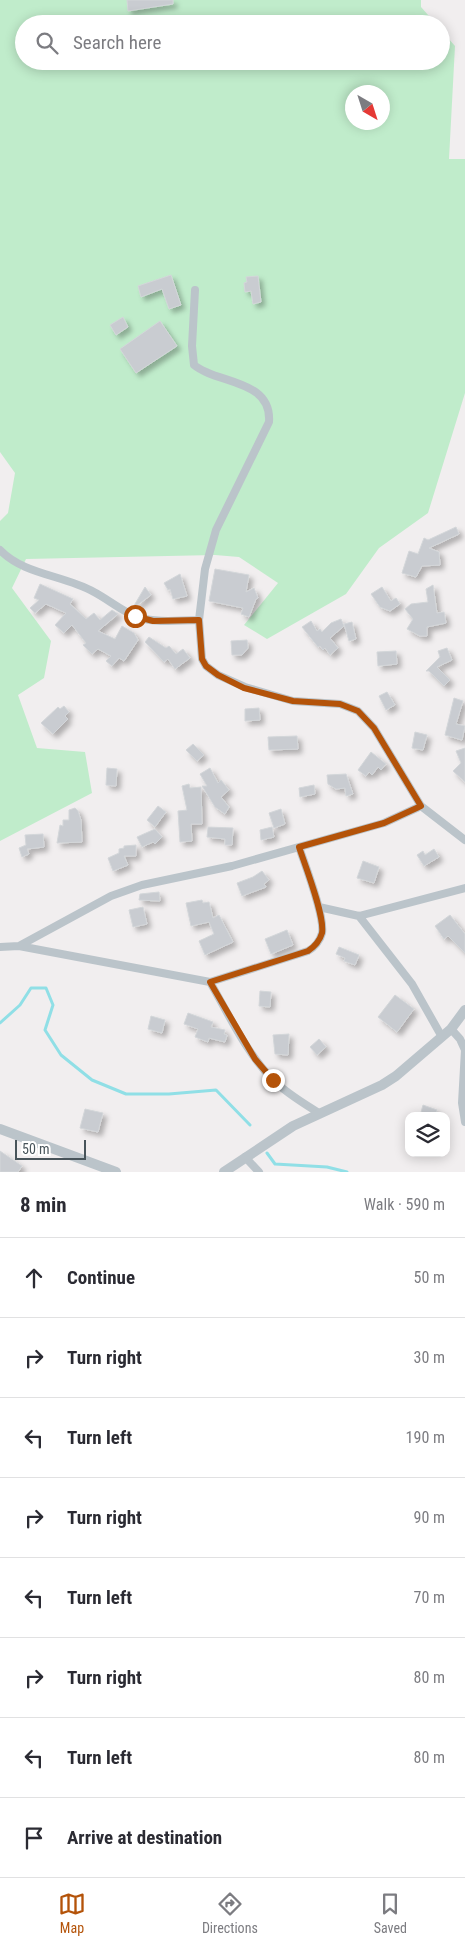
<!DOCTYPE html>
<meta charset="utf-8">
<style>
:root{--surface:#fff;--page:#f2f2f3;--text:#2b2b33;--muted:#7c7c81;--line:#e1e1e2;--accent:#b45309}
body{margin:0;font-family:"Roboto Condensed",sans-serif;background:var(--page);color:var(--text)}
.controls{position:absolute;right:15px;bottom:15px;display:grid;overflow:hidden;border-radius:10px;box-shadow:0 2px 12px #0003}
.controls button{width:45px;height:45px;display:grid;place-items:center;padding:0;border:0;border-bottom:1px solid var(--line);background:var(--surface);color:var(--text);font:25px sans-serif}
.compass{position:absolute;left:345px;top:85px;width:45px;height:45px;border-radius:50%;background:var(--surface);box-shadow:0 2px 12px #0003;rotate:141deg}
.scale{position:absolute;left:15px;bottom:12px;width:71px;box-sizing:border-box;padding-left:5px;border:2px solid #48545a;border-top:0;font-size:14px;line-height:18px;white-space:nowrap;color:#48545a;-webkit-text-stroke:4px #fff;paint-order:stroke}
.stop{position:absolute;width:15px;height:15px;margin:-11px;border:4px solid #b45309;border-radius:50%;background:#fff}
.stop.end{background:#b45309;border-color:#fff;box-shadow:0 1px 5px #0008}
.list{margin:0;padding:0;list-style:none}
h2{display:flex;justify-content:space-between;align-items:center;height:65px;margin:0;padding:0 20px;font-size:21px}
h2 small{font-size:16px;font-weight:400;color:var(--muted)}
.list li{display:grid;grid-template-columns:32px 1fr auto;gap:15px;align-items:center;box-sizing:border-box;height:80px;padding:0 20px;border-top:1px solid var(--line)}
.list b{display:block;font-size:19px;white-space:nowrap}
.list em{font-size:16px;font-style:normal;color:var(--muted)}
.icon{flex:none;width:28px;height:28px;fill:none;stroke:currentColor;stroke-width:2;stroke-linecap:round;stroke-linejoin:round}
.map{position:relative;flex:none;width:465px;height:1172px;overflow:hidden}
.search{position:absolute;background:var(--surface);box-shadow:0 2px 12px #0003;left:15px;right:15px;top:15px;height:55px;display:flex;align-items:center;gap:12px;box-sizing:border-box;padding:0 18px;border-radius:28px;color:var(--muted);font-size:19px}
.sheet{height:705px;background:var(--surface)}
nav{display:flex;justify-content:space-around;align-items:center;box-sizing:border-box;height:70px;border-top:1px solid var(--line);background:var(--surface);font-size:14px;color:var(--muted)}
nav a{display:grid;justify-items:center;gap:2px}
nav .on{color:var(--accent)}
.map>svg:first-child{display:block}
</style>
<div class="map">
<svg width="465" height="1172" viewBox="0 0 465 1172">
<defs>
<filter id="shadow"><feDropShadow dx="4" dy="4" stdDeviation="2.5" flood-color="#0004"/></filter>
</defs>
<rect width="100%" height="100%" fill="#f1eeef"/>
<!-- green -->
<path fill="#c0eccb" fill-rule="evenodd" d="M 0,0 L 421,0 L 421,7 L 436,24 L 24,24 L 24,61 L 441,61 L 441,30 L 455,46 L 449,159 L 465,159 L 465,393 L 428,513 L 379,548 L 346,594 L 267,639 L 244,625 L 278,583 L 239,557 L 215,555 L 26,559 L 12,588 L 51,641 L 44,678 L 18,695 L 37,748 L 85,752 L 92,793 L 0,841 L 0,521 L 8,513 L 15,473 L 0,452 ZM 352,92 L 382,92 L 382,122 L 352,122 Z"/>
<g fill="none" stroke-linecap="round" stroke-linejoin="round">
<!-- stream -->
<path stroke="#90dfe6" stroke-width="3" d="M 0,1023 L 20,1005 L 31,988 L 46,988 L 53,1005 L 45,1030 L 61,1055 L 92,1080 L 126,1094 L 169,1094 L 216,1090 L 250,1125
M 267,1153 L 275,1164 L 327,1167 L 347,1172"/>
</g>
<!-- building -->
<path fill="#c9ccd1" stroke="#d3d6d9" filter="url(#shadow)" d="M 127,0 L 173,0 L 173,4 L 128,11 Z
M 171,275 L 181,305 L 169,309 L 162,289 L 141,297 L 138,286 Z
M 258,276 L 261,302 L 253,304 L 251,291 L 245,292 L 244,283 L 247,282 L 246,277 Z
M 123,317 L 128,327 L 116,335 L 110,325 Z
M 160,321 L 177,346 L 136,373 L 120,349 Z
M 456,527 L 459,534 L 429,548 L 439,552 L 440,565 L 422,566 L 416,577 L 402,573 L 409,551 L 418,554 L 424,538 L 428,540 Z
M 215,569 L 249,575 L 246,592 L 254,588 L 258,598 L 256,599 L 249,617 L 241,614 L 243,608 L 209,601 Z
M 180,574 L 187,596 L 173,599 L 170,589 L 168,590 L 164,583 Z
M 40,584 L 73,599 L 70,604 L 86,619 L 94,613 L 100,620 L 112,610 L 118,614 L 98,631 L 115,639 L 122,626 L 134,633 L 138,640 L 124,661 L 119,658 L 112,666 L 106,661 L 111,656 L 98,649 L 92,654 L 83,645 L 86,643 L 72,625 L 64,633 L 55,625 L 66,613 L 46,604 L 35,613 L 30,608 L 39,600 L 34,598 Z
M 433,585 L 437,613 L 444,612 L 446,623 L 427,627 L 427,636 L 420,636 L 407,629 L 413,619 L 405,609 L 411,604 L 428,602 L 426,589 Z
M 145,587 L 151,595 L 132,609 Z
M 382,587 L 391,601 L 396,598 L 400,604 L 390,611 L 380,607 L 371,594 Z
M 341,619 L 344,626 L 330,638 L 338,648 L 330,655 L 325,648 L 323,650 L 320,646 L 318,647 L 302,627 L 311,621 L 317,631 L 320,629 L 322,632 L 331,623 Z
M 352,622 L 356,639 L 349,641 L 344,624 Z
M 149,637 L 166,648 L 169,646 L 176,654 L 183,649 L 190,658 L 175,669 L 168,659 L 164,662 L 145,642 Z
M 247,640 L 248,648 L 242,655 L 232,655 L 231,641 Z
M 447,648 L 452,660 L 437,667 L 450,680 L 444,686 L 429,671 L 426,671 L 440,657 L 438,651 Z
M 396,651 L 397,664 L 378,666 L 377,652 Z
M 387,692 L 395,705 L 386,710 L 379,696 Z
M 454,698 L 463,701 L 456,724 L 465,726 L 462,740 L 445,735 Z
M 64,706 L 69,712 L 65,716 L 68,719 L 53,734 L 41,723 L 58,707 L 60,709 Z
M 259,708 L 260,720 L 245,721 L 245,709 Z
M 415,732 L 427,735 L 423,750 L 412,748 Z
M 297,736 L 298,749 L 269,750 L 268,737 Z
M 193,744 L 204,755 L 197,761 L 186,750 Z
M 465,748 L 465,782 L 453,771 L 461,763 L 456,751 Z
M 371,752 L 386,764 L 381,770 L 378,767 L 372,775 L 369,772 L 366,776 L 358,770 Z
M 107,768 L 117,769 L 116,786 L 106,785 Z
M 210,768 L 218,783 L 221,780 L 229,790 L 221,797 L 229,807 L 225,814 L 215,807 L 202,786 L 207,786 L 200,774 Z
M 346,774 L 353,794 L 346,796 L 345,788 L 336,789 L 328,784 L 327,775 Z
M 189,784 L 190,788 L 201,787 L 202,824 L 191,824 L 192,841 L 180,842 L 178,811 L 187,810 L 182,786 Z
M 314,785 L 315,794 L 300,797 L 299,788 Z
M 158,806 L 166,812 L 155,827 L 147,820 Z
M 75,808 L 78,811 L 81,820 L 82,842 L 57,843 L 60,825 L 63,826 L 63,820 L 69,820 L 69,810 Z
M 281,809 L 285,824 L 274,828 L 269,813 Z
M 208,827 L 233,828 L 232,845 L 225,845 L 225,839 L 207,837 Z
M 272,827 L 274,837 L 261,840 L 260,830 Z
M 155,829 L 162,837 L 155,844 L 153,842 L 142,847 L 137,837 Z
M 43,834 L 44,847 L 27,849 L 29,854 L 22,857 L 19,848 L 26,845 L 25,835 Z
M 136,845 L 136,856 L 124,856 L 128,865 L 113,871 L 108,858 L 119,853 L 119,849 L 124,848 L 124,846 Z
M 434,849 L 439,857 L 424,866 L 417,855 L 423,851 L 425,855 Z
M 363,861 L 379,867 L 374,883 L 357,878 Z
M 262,871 L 269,880 L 264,884 L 266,887 L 242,896 L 237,883 L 253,877 Z
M 159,892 L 160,901 L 139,900 L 140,894 Z
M 202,900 L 203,903 L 209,902 L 213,918 L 219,915 L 233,942 L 205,955 L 199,941 L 214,934 L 209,922 L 191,926 L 186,903 Z
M 143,907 L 147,924 L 133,927 L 129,910 Z
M 450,915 L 465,934 L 465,953 L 448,936 L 444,939 L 435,926 Z
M 287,930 L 293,945 L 271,954 L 265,939 Z
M 339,947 L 359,955 L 355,965 L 344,961 L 345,958 L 336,954 Z
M 260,991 L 271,992 L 270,1007 L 259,1006 Z
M 395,995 L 414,1009 L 397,1032 L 378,1017 Z
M 188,1013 L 213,1022 L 211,1027 L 225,1030 L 224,1034 L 227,1035 L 225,1042 L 209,1038 L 208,1042 L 195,1037 L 198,1029 L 184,1024 Z
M 151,1016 L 165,1020 L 162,1033 L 148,1029 Z
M 289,1034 L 288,1055 L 275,1054 L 273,1035 Z
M 319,1039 L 326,1047 L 317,1055 L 310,1047 Z
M 423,1105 L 437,1110 L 435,1116 L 420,1116 Z
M 85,1109 L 103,1113 L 98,1132 L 80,1128 Z
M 0,1151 L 22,1166 L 18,1172 L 0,1172 Z"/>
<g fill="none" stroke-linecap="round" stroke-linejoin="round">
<!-- minor -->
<path stroke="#bbc4ca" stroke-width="8" d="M 195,290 L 192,346 L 194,365 C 217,384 272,379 269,422 L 216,530 L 205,569 L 199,620 L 202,659 L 206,666 L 218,675 L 245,687 L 293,701 L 340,704 L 358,711 L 374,728 L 421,806 L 465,840
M 0,550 C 24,575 64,575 94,592 C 111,601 126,615 145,619 C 162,623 181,620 199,620
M 319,907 L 359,916 L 465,888
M 359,916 L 412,984 L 442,1037
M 19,946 L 210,982 C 229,1015 246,1052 272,1079 C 286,1093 303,1103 319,1113
M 0,947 L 19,946 L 111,896 L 142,885 L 232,866 L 384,823 L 421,806
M 210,982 L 308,951 C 314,948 320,941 322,933 C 325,916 305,865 299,847
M 451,1029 L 460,1039 L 465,1050 L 462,1103 L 465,1122
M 245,1157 L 259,1172"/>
<!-- tertiary -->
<path stroke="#bbc4ca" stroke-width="10" d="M 0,1129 L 116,1172
M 224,1172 L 293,1126 L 382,1085 L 396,1076 L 451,1029 L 465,1010"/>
</g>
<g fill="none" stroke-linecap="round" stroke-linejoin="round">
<!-- route -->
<path stroke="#b45309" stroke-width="6" d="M 135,616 L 153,621 L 199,620 L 202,659 L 206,666 L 218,675 L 244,688 L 293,701 L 340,704 L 358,711 L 374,728 L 421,806 L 384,823 L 299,847 C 305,865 325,916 322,933 C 320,940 314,947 308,951 L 210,982 L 255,1059 L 273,1080"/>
</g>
</svg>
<div class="controls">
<button><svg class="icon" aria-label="layers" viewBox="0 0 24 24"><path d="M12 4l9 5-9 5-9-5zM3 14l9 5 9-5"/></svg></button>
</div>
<svg class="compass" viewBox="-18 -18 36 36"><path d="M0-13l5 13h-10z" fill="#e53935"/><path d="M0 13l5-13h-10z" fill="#7c7c81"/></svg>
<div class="scale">50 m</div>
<div class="stop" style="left:135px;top:616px"></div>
<div class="stop end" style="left:273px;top:1080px"></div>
<div class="search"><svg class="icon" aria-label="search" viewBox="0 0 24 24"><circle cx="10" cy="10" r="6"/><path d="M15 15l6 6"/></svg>Search here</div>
</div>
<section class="sheet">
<h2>8 min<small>Walk · 590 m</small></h2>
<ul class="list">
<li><svg class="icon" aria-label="ahead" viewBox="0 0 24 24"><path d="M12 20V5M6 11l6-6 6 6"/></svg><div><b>Continue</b></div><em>50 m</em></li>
<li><svg class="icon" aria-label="right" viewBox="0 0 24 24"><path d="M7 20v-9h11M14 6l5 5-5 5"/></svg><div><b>Turn right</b></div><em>30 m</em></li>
<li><svg class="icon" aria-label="left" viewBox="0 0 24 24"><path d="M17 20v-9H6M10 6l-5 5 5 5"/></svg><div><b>Turn left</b></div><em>190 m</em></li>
<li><svg class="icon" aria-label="right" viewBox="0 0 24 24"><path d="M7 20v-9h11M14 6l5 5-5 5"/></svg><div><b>Turn right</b></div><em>90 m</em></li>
<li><svg class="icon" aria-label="left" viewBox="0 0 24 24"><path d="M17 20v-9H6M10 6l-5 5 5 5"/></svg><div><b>Turn left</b></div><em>70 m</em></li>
<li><svg class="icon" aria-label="right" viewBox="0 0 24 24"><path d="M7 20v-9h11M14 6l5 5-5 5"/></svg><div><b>Turn right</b></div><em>80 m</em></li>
<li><svg class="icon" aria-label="left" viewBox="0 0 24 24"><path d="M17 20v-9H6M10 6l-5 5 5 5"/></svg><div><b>Turn left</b></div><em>80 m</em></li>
<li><svg class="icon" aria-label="arrive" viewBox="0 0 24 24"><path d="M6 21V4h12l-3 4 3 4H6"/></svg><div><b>Arrive at destination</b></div></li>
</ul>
</section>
<nav>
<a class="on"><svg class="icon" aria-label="map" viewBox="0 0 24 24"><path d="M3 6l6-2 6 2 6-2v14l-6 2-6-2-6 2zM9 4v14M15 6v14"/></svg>Map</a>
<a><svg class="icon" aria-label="directions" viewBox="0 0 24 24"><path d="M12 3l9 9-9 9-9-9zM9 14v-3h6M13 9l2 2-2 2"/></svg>Directions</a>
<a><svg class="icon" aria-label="saved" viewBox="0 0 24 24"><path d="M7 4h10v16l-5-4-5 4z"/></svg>Saved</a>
</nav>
